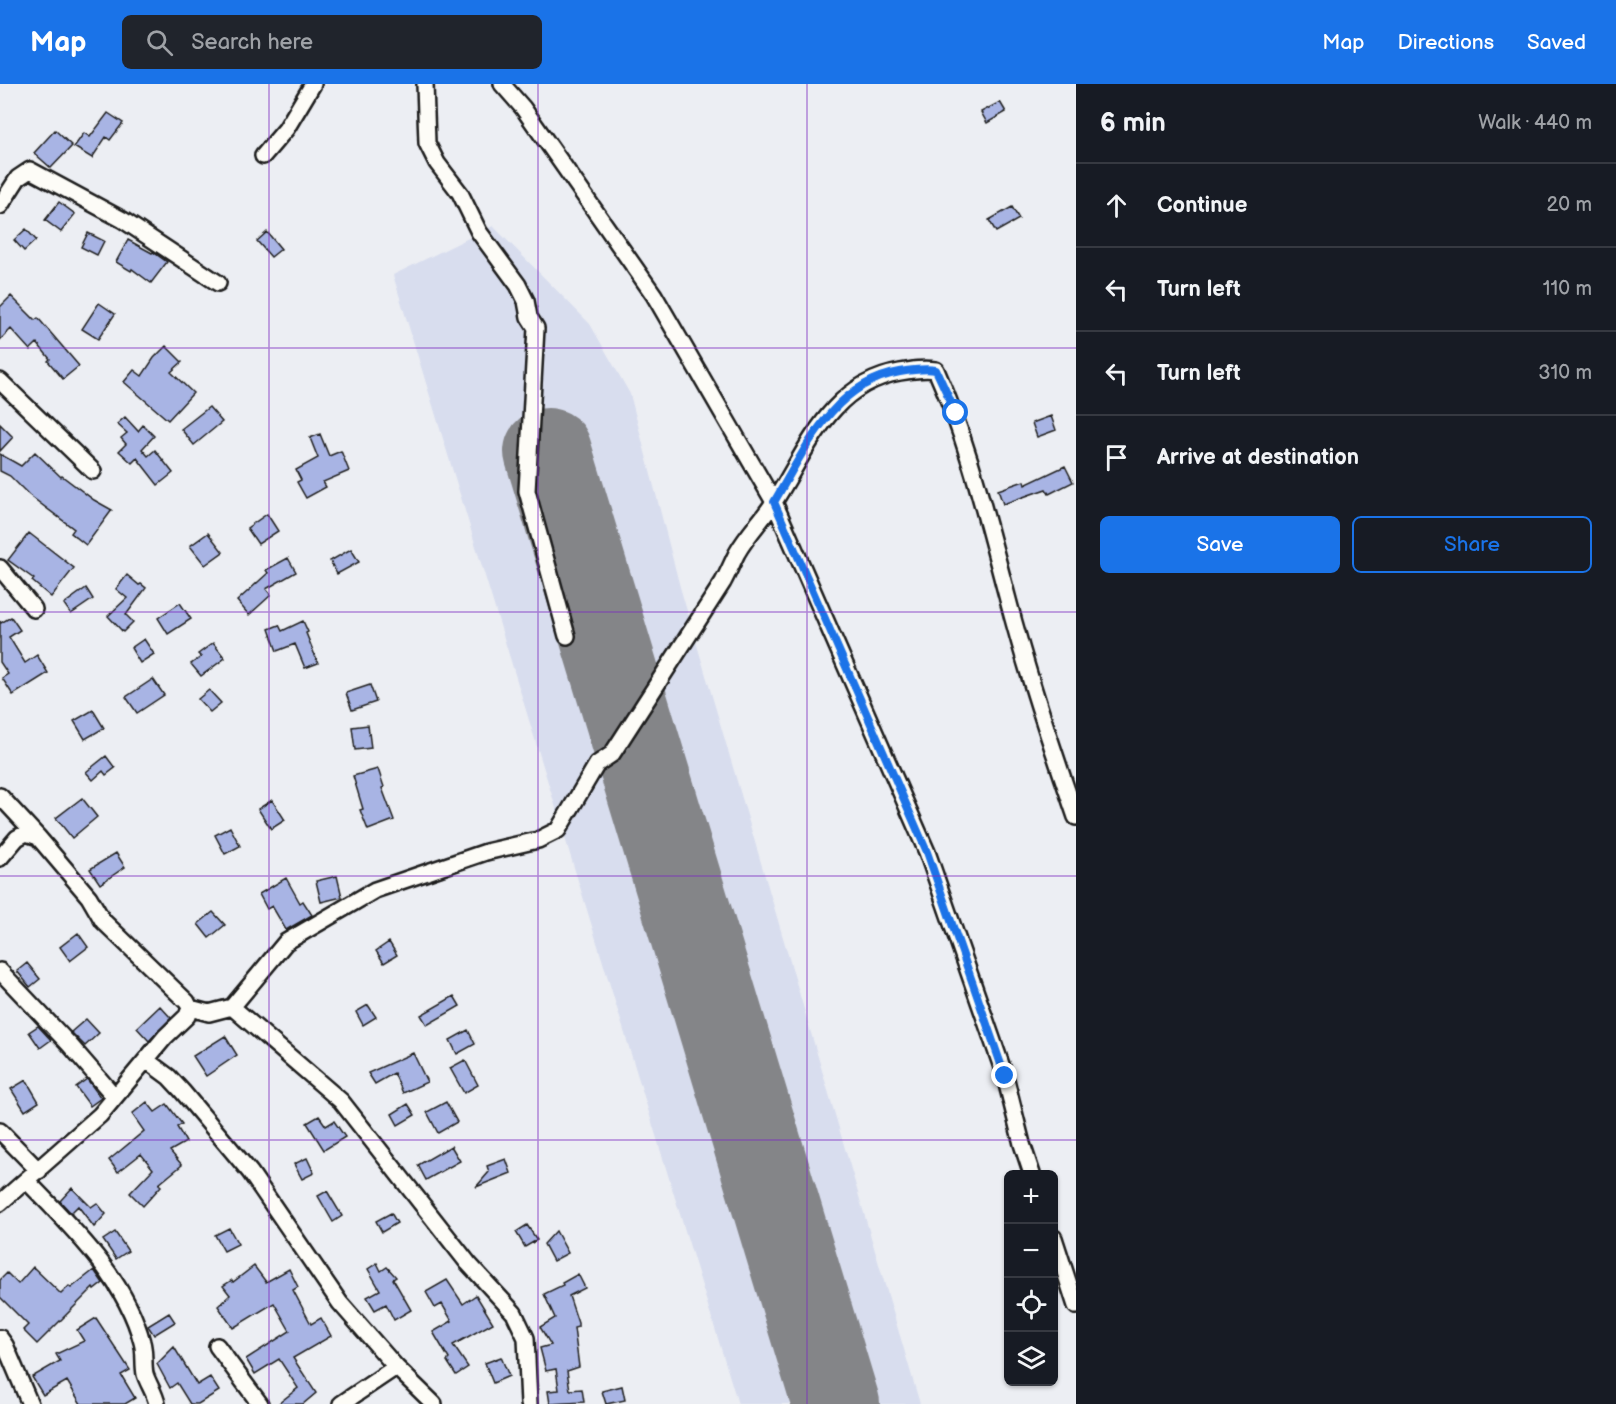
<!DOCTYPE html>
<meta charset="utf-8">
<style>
:root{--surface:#171b24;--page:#20242c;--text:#f1f3f6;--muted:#9ea1a6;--line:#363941;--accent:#1a73e8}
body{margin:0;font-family:"Balsamiq Sans",sans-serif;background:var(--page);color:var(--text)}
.controls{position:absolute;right:18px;bottom:18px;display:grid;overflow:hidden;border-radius:9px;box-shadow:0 2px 4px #0004}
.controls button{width:54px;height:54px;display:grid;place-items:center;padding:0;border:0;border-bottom:2px solid var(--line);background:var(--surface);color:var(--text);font:30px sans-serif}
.stop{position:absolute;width:18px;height:18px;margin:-14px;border:4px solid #1a73e8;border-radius:50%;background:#fff}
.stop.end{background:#1a73e8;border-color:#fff;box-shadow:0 2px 6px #0008}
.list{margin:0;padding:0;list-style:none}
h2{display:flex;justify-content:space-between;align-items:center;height:78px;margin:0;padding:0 24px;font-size:26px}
h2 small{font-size:20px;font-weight:400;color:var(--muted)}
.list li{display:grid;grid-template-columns:39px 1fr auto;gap:18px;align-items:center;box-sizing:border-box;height:84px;padding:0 24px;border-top:2px solid var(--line)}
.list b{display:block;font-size:22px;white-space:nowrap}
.list em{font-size:20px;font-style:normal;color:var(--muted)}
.actions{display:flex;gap:12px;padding:18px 24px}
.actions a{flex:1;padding:14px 0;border:2px solid var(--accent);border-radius:9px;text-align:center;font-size:21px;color:var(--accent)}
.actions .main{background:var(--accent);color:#fff}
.icon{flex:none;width:33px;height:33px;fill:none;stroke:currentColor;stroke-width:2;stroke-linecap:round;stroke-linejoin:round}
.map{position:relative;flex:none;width:1076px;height:1320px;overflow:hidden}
header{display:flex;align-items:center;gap:36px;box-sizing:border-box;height:84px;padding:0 30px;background:var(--accent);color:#fff}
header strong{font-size:28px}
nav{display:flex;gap:33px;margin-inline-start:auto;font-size:21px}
.search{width:420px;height:54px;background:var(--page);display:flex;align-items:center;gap:15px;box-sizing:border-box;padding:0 21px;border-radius:9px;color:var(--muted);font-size:22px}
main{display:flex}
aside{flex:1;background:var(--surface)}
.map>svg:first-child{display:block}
</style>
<header>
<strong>Map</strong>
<div class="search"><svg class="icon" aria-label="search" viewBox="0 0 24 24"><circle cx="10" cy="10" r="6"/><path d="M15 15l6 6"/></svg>Search here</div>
<nav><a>Map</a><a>Directions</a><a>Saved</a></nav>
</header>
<main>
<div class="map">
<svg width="1076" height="1320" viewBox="0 0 1076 1320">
<rect width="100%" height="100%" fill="#eceef3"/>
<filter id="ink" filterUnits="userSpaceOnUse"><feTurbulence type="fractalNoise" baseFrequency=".0167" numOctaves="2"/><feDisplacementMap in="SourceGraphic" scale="12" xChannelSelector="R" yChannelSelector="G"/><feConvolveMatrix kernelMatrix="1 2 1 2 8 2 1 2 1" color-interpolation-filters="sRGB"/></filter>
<g filter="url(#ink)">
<!-- built -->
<path fill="#d8ddee" d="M 493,142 L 590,240 L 630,310 L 680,503 L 920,1320 L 738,1320 L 393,191 Z"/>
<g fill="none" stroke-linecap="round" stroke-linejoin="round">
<!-- runway -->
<path stroke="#848588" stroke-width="88" d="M 548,368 L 836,1320"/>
</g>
<!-- building -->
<path fill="#a8b4e4" stroke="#1c1c1c" stroke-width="1.5" d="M 1000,18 L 1006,28 L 987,39 L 981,28 Z
M 108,29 L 123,39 L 110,56 L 106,53 L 92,74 L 74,63 L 84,49 L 90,53 Z
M 55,46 L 72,62 L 51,84 L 34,69 Z
M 59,118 L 75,130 L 61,148 L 45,136 Z
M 1012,123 L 1019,135 L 996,148 L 989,136 Z
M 26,145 L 36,156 L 24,167 L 14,156 Z
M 267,148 L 281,165 L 271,173 L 257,157 Z
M 88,149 L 104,157 L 97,171 L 81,163 Z
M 128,156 L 152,169 L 153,168 L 167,178 L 151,199 L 132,185 L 131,187 L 116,178 Z
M 11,212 L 35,236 L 38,234 L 79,282 L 63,295 L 48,277 L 50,275 L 37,259 L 30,266 L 11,245 L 0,256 L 0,223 Z
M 99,219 L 115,230 L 98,255 L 82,245 Z
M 166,262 L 182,278 L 171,288 L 193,309 L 168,336 L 124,298 L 134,286 L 142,292 L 154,274 Z
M 209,323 L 222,338 L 194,361 L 181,345 Z
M 1051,332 L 1056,346 L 1037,353 L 1032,339 Z
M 125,333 L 138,347 L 143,341 L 154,352 L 142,365 L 148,372 L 155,366 L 173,389 L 158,401 L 137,374 L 132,379 L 119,367 L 126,360 L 121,354 L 127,349 L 117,340 Z
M 0,340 L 13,353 L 0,367 Z
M 320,350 L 329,372 L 341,367 L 349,387 L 323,398 L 326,403 L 306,414 L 297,398 L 301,396 L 296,386 L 318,374 L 310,354 Z
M 35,368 L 61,393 L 62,392 L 94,416 L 112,426 L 86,461 L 71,449 L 74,445 L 29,411 L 10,392 L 0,387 L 0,370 L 21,382 Z
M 1065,382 L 1073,398 L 1049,410 L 1046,405 L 1003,420 L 998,406 L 1024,397 L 1025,401 Z
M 267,430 L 278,447 L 258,460 L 247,444 Z
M 29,449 L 74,484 L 51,513 L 32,497 L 34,495 L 8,476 Z
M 208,449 L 223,468 L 205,481 L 190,462 Z
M 351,465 L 359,478 L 337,490 L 330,477 Z
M 288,474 L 296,488 L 266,505 L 271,511 L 249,531 L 237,517 L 268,489 L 266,486 Z
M 127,491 L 139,501 L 141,500 L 146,504 L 126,531 L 133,538 L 123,548 L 108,532 L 127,514 L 116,505 Z
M 86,504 L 93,515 L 71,530 L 64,520 Z
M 180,519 L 191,535 L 168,550 L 158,534 Z
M 11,533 L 20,546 L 9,553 L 25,579 L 37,571 L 48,589 L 13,611 L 2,594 L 8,590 L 0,578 L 0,537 L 1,539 Z
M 303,537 L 308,548 L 306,549 L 318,579 L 305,584 L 295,560 L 277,567 L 269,545 L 279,541 L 282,547 Z
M 144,555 L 154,570 L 140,579 L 131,564 Z
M 213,559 L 225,574 L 201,592 L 191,580 L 201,573 L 198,570 Z
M 153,595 L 164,611 L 137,629 L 126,613 Z
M 370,601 L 376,618 L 352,626 L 346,609 Z
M 209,606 L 221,619 L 210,628 L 198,615 Z
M 93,626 L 104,644 L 85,655 L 74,637 Z
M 368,641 L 371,664 L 355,666 L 352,643 Z
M 106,672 L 115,684 L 106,691 L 103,687 L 93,696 L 86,688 Z
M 378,685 L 384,703 L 382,704 L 394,736 L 368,746 L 360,726 L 363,725 L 353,692 Z
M 82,714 L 97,733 L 72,754 L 56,734 Z
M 272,716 L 285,736 L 271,745 L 258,725 Z
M 230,743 L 240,762 L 225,770 L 215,751 Z
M 116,769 L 125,783 L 100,800 L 90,785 Z
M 337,792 L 342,813 L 321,818 L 316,797 Z
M 286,794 L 300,819 L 303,817 L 312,831 L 286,846 L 272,822 L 267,825 L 259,810 Z
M 213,828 L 225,841 L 209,854 L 198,840 Z
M 78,849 L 88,863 L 70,877 L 60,863 Z
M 389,858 L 397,871 L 384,879 L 376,867 Z
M 27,879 L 40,895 L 30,903 L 17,887 Z
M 454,912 L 460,922 L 427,941 L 421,931 Z
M 368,921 L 376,933 L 363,941 L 356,928 Z
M 160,922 L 171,934 L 149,957 L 137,944 Z
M 86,935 L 99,949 L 85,962 L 71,948 Z
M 38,942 L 51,956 L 40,964 L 29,948 Z
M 468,946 L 475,960 L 457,970 L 450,956 Z
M 225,952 L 237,971 L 206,992 L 193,972 Z
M 413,969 L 427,998 L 403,1009 L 394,989 L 375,1000 L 368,989 Z
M 465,976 L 478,1001 L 464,1009 L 450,984 Z
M 87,995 L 101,1014 L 90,1022 L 76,1003 Z
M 26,996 L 39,1018 L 25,1027 L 11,1005 Z
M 147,1018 L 155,1028 L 167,1020 L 182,1040 L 177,1043 L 186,1058 L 170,1067 L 182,1081 L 159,1100 L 161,1102 L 143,1122 L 130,1109 L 153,1085 L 141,1070 L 118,1088 L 109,1076 L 144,1047 L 132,1030 Z
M 446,1018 L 457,1038 L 438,1049 L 427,1028 Z
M 408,1020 L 415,1031 L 398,1041 L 392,1030 Z
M 319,1032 L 326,1042 L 334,1037 L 345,1053 L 324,1066 L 307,1039 Z
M 451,1062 L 460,1077 L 426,1096 L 418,1081 Z
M 307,1074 L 314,1089 L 302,1095 L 294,1080 Z
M 506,1075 L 511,1089 L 476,1103 L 489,1088 L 487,1082 Z
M 72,1104 L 91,1123 L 97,1119 L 106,1130 L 94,1143 L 78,1122 L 71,1129 L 60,1117 Z
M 327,1107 L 342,1132 L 333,1138 L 318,1112 Z
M 391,1129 L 397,1139 L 382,1148 L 376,1137 Z
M 527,1141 L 537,1156 L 525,1163 L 516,1148 Z
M 229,1144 L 238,1160 L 224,1167 L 215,1151 Z
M 556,1147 L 568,1169 L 553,1177 L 544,1160 Z
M 115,1148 L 128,1167 L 116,1175 L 103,1156 Z
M 377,1179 L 381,1187 L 387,1183 L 396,1193 L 393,1195 L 411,1226 L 394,1236 L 386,1220 L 375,1226 L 367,1213 L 380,1206 L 368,1185 Z
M 254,1182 L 266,1198 L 289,1185 L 298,1203 L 293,1206 L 311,1240 L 321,1234 L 331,1252 L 293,1274 L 316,1309 L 303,1320 L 278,1320 L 298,1304 L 279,1275 L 255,1290 L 246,1275 L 290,1247 L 274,1219 L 233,1244 L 218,1222 L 230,1211 L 223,1202 L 232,1196 L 233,1198 Z
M 33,1183 L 61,1210 L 69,1202 L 71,1204 L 94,1186 L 103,1199 L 94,1206 L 93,1204 L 37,1260 L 23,1246 L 28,1241 L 0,1213 L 0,1196 L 7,1189 L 18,1200 Z
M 578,1190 L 585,1204 L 569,1212 L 578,1239 L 578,1243 L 574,1244 L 579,1283 L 567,1287 L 570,1306 L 582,1305 L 584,1318 L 550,1320 L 548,1307 L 559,1306 L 556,1285 L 546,1287 L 540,1264 L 551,1261 L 540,1243 L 555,1234 L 544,1210 L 563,1201 L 562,1199 Z
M 447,1196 L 463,1220 L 476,1211 L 493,1239 L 453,1261 L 468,1283 L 456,1291 L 447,1277 L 449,1275 L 433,1248 L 452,1237 L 442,1220 L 435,1224 L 426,1208 Z
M 169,1229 L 175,1238 L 154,1251 L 148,1242 Z
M 96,1234 L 130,1286 L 121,1291 L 135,1314 L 125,1320 L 81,1320 L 67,1297 L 43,1311 L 32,1293 L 60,1277 L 56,1270 L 84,1257 L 77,1246 Z
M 174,1263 L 197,1301 L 210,1293 L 219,1307 L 198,1320 L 190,1320 L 177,1299 L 170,1304 L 157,1280 Z
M 501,1273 L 509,1292 L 493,1299 L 485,1279 Z
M 622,1302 L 625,1316 L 606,1320 L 602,1307 Z"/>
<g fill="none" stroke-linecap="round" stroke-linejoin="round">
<defs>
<path id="minor" d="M 425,0 L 427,59 L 437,79 L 460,109 L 479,148 L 518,201 L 526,217 L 529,233 L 536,244 L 527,407 L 567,552
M 502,0 L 523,24 L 654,211 L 774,418 L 927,768 L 1005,992 L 1022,1060 L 1032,1090
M 263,72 L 286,45 L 313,0
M 0,122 L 18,94 L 30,86 L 123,136 L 218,199
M 0,297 L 93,387
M 0,484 L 34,525
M 0,712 L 38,753
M 0,774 L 17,754 L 26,749 L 38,753 L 89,813 L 103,837 L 187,918 L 190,924 L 187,932 L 165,953 L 100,1031 L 0,1119
M 0,887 L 69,960 L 115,1013
M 232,923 L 341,1017 L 468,1179 L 514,1229 L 526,1254 L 529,1320
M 190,924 L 209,929 L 232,923 L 286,858 L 375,806 L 486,768 L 538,756 L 558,746 L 597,680 L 612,670 L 723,498 C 728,489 732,479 737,469 C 747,451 763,435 774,418 C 808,365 830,300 900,288 C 912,286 924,284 936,286 C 969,360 986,434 1007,512 C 1026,586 1051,660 1076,733
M 146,976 L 169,993 L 182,1007 L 250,1088 L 340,1219 L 396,1283 L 341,1320
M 0,1047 L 39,1087
M 27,1097 C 71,1143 125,1193 142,1258 C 145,1268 143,1280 145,1290 C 148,1300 155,1309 157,1320
M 1054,1154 L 1076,1222
M 0,1254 L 5,1261 L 30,1320
M 217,1262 L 260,1320
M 396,1283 L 434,1320"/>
</defs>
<!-- minor casing -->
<use href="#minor" stroke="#1c1c1c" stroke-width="20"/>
<!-- minor -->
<use href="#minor" stroke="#fdfcf7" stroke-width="15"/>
</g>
</g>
<g fill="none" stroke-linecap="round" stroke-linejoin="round" filter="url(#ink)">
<!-- route -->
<path stroke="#1a73e8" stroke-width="8" d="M 956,329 L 936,286 C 924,284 912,286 900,288 C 833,299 805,366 774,418 L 927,768 L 1005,992"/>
</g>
<!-- grid -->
<path fill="none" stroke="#7b2cbf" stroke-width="1.5" stroke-opacity="0.55" d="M 269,0 L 269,1320M 538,0 L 538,1320M 807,0 L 807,1320M 0,264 L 1076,264M 0,528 L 1076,528M 0,792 L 1076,792M 0,1056 L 1076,1056"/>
</svg>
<div class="controls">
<button>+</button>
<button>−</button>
<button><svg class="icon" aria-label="locate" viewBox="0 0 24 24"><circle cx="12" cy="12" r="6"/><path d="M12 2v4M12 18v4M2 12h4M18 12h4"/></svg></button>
<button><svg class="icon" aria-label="layers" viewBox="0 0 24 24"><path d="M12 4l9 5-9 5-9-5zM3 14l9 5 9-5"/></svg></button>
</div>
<div class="stop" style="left:956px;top:329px"></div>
<div class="stop end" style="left:1005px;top:992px"></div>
</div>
<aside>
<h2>6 min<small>Walk · 440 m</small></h2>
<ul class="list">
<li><svg class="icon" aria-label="ahead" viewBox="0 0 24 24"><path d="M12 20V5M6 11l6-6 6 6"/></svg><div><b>Continue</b></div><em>20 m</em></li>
<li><svg class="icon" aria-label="left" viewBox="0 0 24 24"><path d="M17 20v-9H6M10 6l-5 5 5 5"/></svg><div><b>Turn left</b></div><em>110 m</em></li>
<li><svg class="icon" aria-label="left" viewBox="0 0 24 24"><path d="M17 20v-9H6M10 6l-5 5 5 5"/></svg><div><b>Turn left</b></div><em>310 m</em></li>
<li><svg class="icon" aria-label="arrive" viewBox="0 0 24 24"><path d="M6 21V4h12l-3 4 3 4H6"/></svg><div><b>Arrive at destination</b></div></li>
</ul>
<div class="actions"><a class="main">Save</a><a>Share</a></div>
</aside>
</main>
